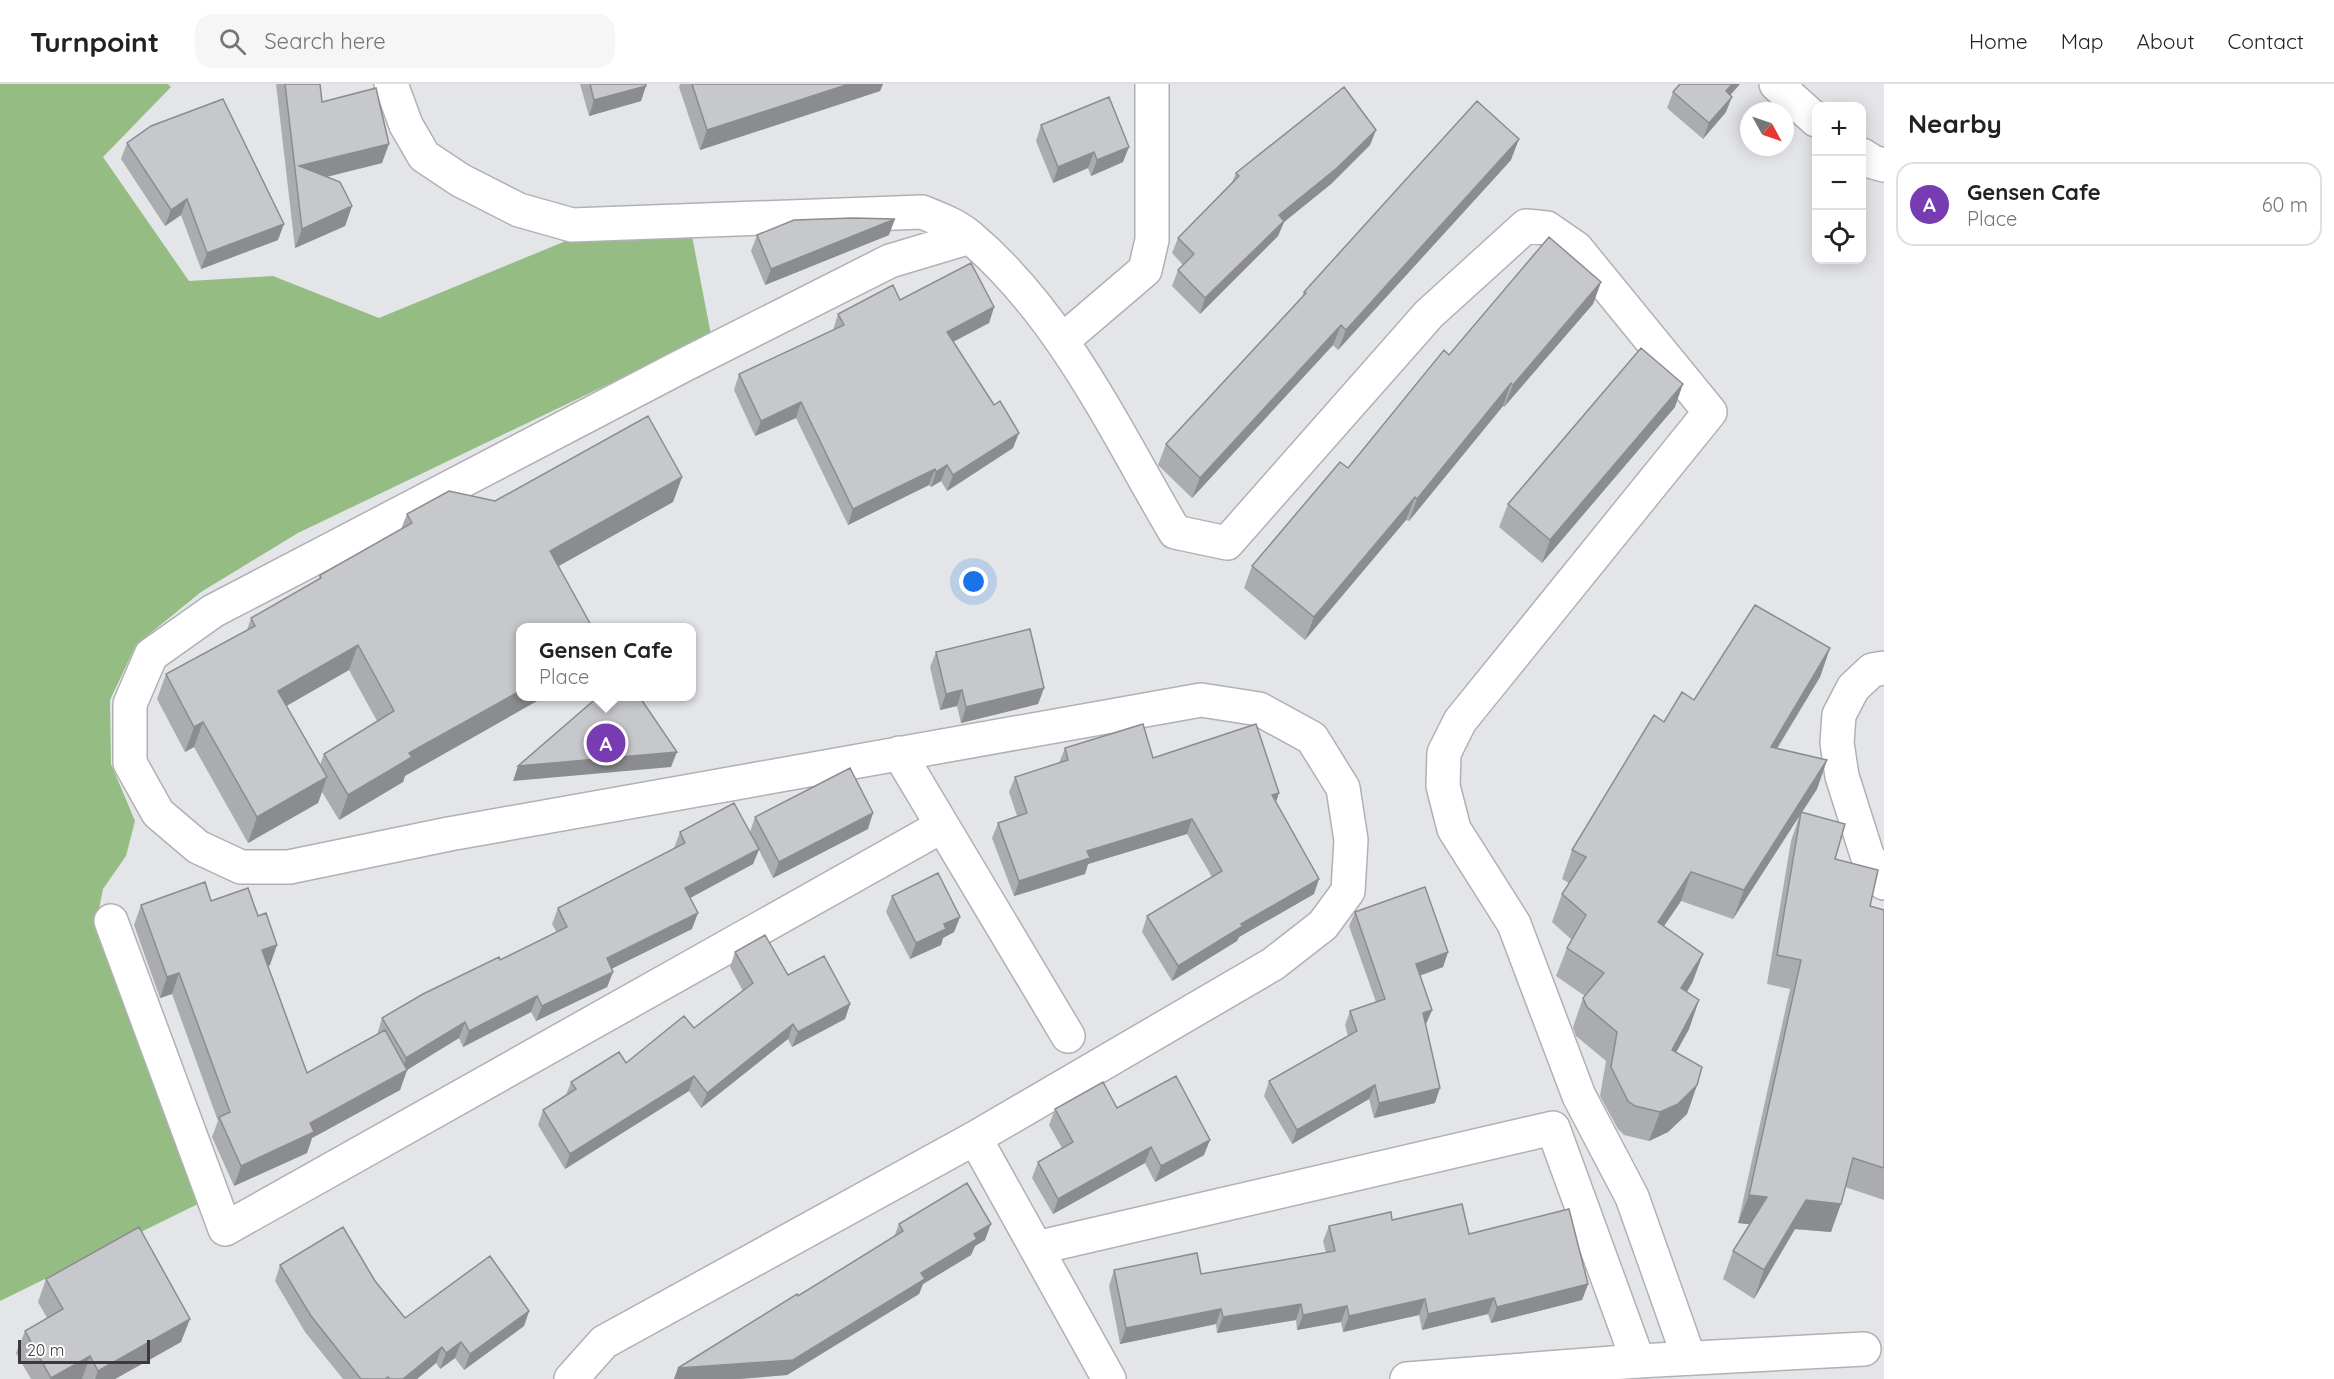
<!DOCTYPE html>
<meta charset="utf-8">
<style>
:root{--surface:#fff;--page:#f6f6f6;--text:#222;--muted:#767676;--line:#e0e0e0;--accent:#773cb1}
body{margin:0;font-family:Quicksand,sans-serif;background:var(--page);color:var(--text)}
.controls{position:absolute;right:18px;top:18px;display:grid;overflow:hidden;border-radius:12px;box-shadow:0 3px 15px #0003}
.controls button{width:54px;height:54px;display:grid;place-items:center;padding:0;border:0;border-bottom:2px solid var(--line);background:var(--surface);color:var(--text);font:30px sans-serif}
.compass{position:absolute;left:1740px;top:18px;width:54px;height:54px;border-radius:50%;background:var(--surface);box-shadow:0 3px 15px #0003;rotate:130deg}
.scale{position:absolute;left:18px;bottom:15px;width:132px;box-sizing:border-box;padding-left:6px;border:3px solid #3a3a3c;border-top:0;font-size:16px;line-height:21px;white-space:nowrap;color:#3a3a3c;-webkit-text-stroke:4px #fff;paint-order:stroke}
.you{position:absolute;left:974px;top:498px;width:21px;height:21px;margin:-15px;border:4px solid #fff;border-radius:50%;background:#1a73e8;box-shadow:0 0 0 9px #1a73e833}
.badge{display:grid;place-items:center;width:39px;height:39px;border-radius:50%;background:var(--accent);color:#fff;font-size:20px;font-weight:700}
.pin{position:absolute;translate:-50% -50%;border:3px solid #fff;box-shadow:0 2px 6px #0006}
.popup{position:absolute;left:516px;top:539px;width:180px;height:78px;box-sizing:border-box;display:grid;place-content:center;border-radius:12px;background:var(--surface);filter:drop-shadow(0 2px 4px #0005);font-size:20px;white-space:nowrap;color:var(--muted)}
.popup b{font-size:22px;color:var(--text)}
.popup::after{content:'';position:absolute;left:50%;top:100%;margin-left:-12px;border:12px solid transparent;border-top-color:var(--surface)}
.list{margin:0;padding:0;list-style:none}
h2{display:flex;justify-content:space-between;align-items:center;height:78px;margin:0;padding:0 24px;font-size:26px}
h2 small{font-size:20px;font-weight:400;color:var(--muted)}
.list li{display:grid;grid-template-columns:39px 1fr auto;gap:18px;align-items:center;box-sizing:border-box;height:84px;margin:0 12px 12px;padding:0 12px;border:2px solid var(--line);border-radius:18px}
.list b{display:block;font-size:22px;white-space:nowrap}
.list p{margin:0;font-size:20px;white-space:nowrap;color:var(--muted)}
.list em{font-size:20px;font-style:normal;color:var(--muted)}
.icon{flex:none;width:33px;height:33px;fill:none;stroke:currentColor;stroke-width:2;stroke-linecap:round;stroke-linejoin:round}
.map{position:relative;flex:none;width:1884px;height:1295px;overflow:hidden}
header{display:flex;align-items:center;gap:36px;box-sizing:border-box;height:84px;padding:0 30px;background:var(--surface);border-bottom:2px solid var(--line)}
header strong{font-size:28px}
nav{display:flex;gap:33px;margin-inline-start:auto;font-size:21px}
.search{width:420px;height:54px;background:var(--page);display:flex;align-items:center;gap:15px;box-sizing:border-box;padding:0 21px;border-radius:18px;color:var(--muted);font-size:22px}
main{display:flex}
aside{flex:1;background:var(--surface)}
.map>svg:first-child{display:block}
</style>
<header>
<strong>Turnpoint</strong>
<div class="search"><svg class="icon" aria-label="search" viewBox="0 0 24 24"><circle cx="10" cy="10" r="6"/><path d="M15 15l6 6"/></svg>Search here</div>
<nav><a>Home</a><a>Map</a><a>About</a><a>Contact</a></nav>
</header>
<main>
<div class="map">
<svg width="1884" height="1295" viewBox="0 0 1884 1295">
<rect width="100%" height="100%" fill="#e3e5e9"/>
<!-- forest -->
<path fill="#95bd83" d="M 0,0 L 168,0 L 171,3 L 103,73 L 189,197 L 273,192 L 379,234 L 578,152 L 692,152 L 711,251 L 298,449 L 201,508 L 136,561 L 110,616 L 111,680 L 135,737 L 126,772 L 103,805 L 95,845 L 202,1118 L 0,1217 Z"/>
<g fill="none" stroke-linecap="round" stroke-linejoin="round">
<defs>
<path id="street" d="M 391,0 L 406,41 L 424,72 L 460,96 L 519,126 L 572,141 L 922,128 C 939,135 956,141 970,153 C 1062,231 1115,346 1175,448 L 1227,459 L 1429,230 L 1526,142 L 1547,144 L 1576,164 L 1710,328 L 1460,637 L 1444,669 L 1443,702 L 1454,745 L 1514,840 L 1579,1012 L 1632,1113 L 1689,1274
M 1776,0 L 1816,36
M 1862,71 L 1873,78 L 1884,81
M 1063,256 L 1145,186 L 1152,156 L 1152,0
M 1884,584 L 1872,586 L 1853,604 L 1839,631 L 1837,659 L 1842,692 L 1867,771 L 1884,799
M 899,669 L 1068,952
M 111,837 L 225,1145 L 942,742
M 975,1054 L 1109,1295
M 1036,1164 L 1553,1044 L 1638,1277
M 571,1295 L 604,1258 L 975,1054 L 1273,880 L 1323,841 L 1348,807 L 1351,756 L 1343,704 L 1312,654 L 1259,625 L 1201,616 L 449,750 L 289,783 L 241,783 L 198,763 L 158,729 L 130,679 L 130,620 L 151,571 L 213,527 L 682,282 L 890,177 L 970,153"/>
<path id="secondary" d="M 1407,1295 L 1638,1277 L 1864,1265"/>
</defs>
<!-- street casing -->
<use href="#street" stroke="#afb1b5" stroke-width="36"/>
<!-- secondary casing -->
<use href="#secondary" stroke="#afb1b5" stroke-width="36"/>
<!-- street -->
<use href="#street" stroke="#fff" stroke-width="33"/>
<!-- secondary -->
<use href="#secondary" stroke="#fff" stroke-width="33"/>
</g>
<!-- wall -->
<path fill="#aaacaf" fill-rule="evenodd" d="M 276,0 L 320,0 L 322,18 L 382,79 L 327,93 L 352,122 L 345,142 L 295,164 Z
M 580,0 L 646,0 L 641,17 L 589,32 Z
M 680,0 L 883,0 L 880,7 L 700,66 L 679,3 Z
M 1673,8 L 1730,11 L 1726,28 L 1703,55 L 1667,24 Z
M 1041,41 L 1123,78 L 1091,92 L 1088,84 L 1053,99 L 1036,57 Z
M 1376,46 L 1370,61 L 1331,100 L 1284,138 L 1278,152 L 1200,230 L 1172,202 L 1178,186 L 1183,181 L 1172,169 L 1178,154 L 1232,98 L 1236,89 Z
M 127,59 L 278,156 L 201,185 L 181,131 L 165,142 L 121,75 Z
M 1511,76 L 1338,266 L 1333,261 L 1192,414 L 1158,381 L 1166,360 L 1302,213 L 1304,208 Z
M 757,151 L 889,151 L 765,201 L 751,167 Z
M 1601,198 L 1593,220 L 1504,323 L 1503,322 L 1409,437 L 1406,436 L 1305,556 L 1244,504 L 1252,482 L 1348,384 L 1449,271 Z
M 900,216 L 994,223 L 989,239 L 953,258 L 1013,364 L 947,407 L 941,397 L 931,403 L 929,401 L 848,441 L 796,334 L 755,352 L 734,306 L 739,290 L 833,246 L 838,230 Z
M 1675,323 L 1542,479 L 1499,443 L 1508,420 Z
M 682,393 L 673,418 L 558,482 L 405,692 L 403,698 L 339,736 L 322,708 L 318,719 L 248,759 L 194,663 L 185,668 L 157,615 L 166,590 L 247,546 L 251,534 L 318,497 L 320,491 L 401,445 L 407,430 L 495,417 ZM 349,586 L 377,637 L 324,670 L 320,681 L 286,622 Z
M 1830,564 L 1820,593 L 1777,665 L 1827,676 L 1817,705 L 1802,728 L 1870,822 L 1884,826 L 1884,1116 L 1845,1103 L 1831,1148 L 1795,1145 L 1754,1215 L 1723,1195 L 1733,1167 L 1749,1140 L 1738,1139 L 1790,905 L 1767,900 L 1791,757 L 1800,730 L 1733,835 L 1681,817 L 1664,842 L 1703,870 L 1692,899 L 1687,908 L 1699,916 L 1689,945 L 1676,968 L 1697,1001 L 1687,1030 L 1668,1048 L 1649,1057 L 1624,1051 L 1618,1045 L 1600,1012 L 1606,977 L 1576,952 L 1573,943 L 1583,914 L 1585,912 L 1556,892 L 1567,864 L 1572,856 L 1552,838 L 1562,810 L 1569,799 L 1562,795 L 1572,766 L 1664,638 L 1694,616 Z
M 936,568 L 1044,604 L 1038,620 L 961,639 L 957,622 L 940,626 L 930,583 Z
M 1065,664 L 1153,674 L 1276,718 L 1314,810 L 1239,853 L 1237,857 L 1172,897 L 1142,848 L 1147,832 L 1212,793 L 1187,750 L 1088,780 L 1085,790 L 1014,812 L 992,754 L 998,739 L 1017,732 L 1009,708 L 1015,693 L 1059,679 Z
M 755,733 L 868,745 L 773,794 L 759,766 L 753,780 L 690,814 L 692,845 L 611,885 L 613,888 L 607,903 L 536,937 L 531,928 L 463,963 L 459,954 L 407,986 L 400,1006 L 312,1054 L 307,1069 L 234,1102 L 212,1053 L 218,1037 L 172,910 L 160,914 L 134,841 L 141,821 L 211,817 L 270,881 L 268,882 L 307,989 L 377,951 L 382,934 L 557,849 L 552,840 L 558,824 L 674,765 L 674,764 L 680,748 L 750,748 Z
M 892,812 L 960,833 L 954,848 L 943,854 L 941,861 L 910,875 L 886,828 Z
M 1355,828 L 1448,868 L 1443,883 L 1420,891 L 1432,926 L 1426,940 L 1425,941 L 1435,1019 L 1374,1034 L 1369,1015 L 1292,1060 L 1264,1012 L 1269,997 L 1348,952 L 1345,941 L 1350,927 L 1376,918 L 1349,842 Z
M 735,868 L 850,920 L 845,935 L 792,963 L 788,955 L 701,1024 L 689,1007 L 565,1085 L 538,1041 L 543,1026 L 566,1011 L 571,998 L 626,979 L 694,944 L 743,907 L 730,883 Z
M 1117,1024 L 1204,1071 L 1155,1098 L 1145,1079 L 1053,1130 L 1032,1094 L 1038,1078 L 1062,1064 L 1049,1041 L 1055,1025 Z
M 1392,1136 L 1469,1150 L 1588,1200 L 1582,1216 L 1491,1239 L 1488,1230 L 1422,1246 L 1419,1231 L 1343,1248 L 1341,1238 L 1297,1246 L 1296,1236 L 1217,1249 L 1216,1240 L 1120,1260 L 1109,1202 L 1114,1186 L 1201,1190 L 1326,1169 L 1323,1157 L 1329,1142 Z
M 899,1140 L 985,1156 L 975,1162 L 971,1171 L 923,1200 L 919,1210 L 787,1291 L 738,1295 L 674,1295 L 678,1284 L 894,1153 Z
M 280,1181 L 375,1197 L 405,1234 L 529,1227 L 524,1242 L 464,1286 L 455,1274 L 440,1285 L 436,1279 L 417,1295 L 343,1295 L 305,1248 L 275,1197 Z
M 46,1195 L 181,1258 L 115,1295 L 31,1295 L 16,1269 L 25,1247 L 47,1234 L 38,1218 Z"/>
<!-- shaded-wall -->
<path fill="#8b8c8f" d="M 849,0 L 883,0 L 880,7 L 700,66 L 707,46 Z
M 1732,0 L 1740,0 L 1720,23 L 1726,7 Z
M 646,2 L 641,17 L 589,32 L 594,16 Z
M 1732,13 L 1726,28 L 1703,55 L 1709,39 Z
M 1376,46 L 1370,61 L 1331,100 L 1284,138 L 1278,152 L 1200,230 L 1205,214 L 1279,131 Z
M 1519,55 L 1511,76 L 1338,266 L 1346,246 Z
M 389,60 L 382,79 L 297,100 L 299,82 Z
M 1129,63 L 1123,78 L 1091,92 L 1097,76 Z
M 1094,68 L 1088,84 L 1053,99 L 1058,83 Z
M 187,115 L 181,131 L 165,142 L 171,126 Z
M 352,122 L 345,142 L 295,164 L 302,145 Z
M 895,135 L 889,151 L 765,201 L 771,185 Z
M 284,140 L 278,156 L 201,185 L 207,169 Z
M 1601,198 L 1593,220 L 1504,323 L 1513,301 Z
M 994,223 L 989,239 L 941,264 L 947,248 Z
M 1341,241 L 1333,261 L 1192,414 L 1200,394 Z
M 1511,299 L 1503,322 L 1409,437 L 1417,415 Z
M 1683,300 L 1675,323 L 1542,479 L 1550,456 Z
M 801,318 L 796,334 L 755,352 L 761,337 Z
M 1019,349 L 1013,364 L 947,407 L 953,391 Z
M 947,381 L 941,397 L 931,403 L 936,388 Z
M 935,385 L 929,401 L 848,441 L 853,425 Z
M 682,393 L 673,418 L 541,492 L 550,467 Z
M 1415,413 L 1406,436 L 1305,556 L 1314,533 Z
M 358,561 L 349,586 L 269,632 L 278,607 Z
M 1830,564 L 1820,593 L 1760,692 L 1771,663 Z
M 1044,604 L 1038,620 L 961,639 L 966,623 Z
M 962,606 L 957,622 L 940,626 L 946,610 Z
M 520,607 L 520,612 L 546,612 L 405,692 L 403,698 L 339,736 L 348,711 L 409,669 Z
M 203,638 L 194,663 L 185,668 L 194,643 Z
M 677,668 L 671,683 L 513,697 L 518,682 Z
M 1827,676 L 1817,705 L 1733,835 L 1744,806 Z
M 327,693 L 318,719 L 248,759 L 257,733 Z
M 1279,709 L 1274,724 L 1272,711 Z
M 873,729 L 868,745 L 773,794 L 779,778 Z
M 1192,735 L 1187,750 L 1088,780 L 1085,790 L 1014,812 L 1019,797 L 1087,767 Z
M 759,765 L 753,780 L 679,820 L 685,804 Z
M 1691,788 L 1681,817 L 1647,867 L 1658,838 Z
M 1319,795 L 1314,810 L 1239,853 L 1237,857 L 1172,897 L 1178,882 L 1241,840 Z
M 698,829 L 692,845 L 601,890 L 607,874 Z
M 960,833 L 954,848 L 943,854 L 941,861 L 910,875 L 916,859 L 944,840 Z
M 277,861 L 270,881 L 254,887 L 262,866 Z
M 1448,868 L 1443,883 L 1411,895 L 1416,880 Z
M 1703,870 L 1692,899 L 1671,933 L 1681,904 Z
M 613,888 L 607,903 L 536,937 L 542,922 Z
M 179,889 L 172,910 L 160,914 L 167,893 Z
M 537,912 L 531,928 L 463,963 L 469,947 Z
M 1699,916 L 1689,945 L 1662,994 L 1672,966 Z
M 850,920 L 845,935 L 792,963 L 798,948 Z
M 1432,926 L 1426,940 L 1417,944 L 1423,929 Z
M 465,938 L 459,954 L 402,989 L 407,986 L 400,1006 L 312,1054 L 307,1069 L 234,1102 L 241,1082 L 310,1039 L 401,990 L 406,974 Z
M 793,940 L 788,955 L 701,1024 L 707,1009 Z
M 694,992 L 689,1007 L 565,1085 L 570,1070 Z
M 1375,1001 L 1369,1015 L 1292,1060 L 1297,1046 Z
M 1697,1001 L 1687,1030 L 1668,1048 L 1649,1057 L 1660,1028 Z
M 1440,1004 L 1435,1019 L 1374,1034 L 1379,1019 Z
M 1210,1056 L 1204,1071 L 1155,1098 L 1161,1082 Z
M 1151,1063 L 1145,1079 L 1053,1130 L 1058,1115 Z
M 1749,1111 L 1767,1113 L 1756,1141 L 1738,1139 Z
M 1806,1116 L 1841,1120 L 1831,1148 L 1795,1145 L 1754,1215 L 1764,1186 Z
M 991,1140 L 985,1156 L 975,1162 L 971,1171 L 923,1200 L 919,1210 L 787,1291 L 738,1295 L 674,1295 L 678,1284 L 921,1189 L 974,1150 Z
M 1588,1200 L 1582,1216 L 1491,1239 L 1497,1223 Z
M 1494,1214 L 1488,1230 L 1422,1246 L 1428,1230 Z
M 1425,1215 L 1419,1231 L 1343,1248 L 1349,1232 Z
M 1301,1220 L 1296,1236 L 1217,1249 L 1223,1233 Z
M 1347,1222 L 1341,1238 L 1297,1246 L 1303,1231 Z
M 1221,1225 L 1216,1240 L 1120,1260 L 1126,1244 Z
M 529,1227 L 524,1242 L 464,1286 L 470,1270 Z
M 190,1235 L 181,1258 L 115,1295 L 95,1295 L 98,1287 Z
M 461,1258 L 455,1274 L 440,1285 L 446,1269 Z
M 442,1263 L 436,1279 L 417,1295 L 403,1295 Z
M 90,1272 L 82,1295 L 51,1295 L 51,1294 Z"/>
<!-- building -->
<path fill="#c6c8cc" stroke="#8b8c8f" stroke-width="1.5" d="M 285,0 L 320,0 L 322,18 L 376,4 L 389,60 L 299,82 L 340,98 L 352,122 L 302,145 Z
M 590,0 L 646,0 L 646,2 L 594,16 Z
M 692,0 L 849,0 L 707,46 Z
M 1680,0 L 1732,0 L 1726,7 L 1732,13 L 1709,39 L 1673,8 Z
M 1344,3 L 1376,46 L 1337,84 L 1279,131 L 1284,137 L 1205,214 L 1178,186 L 1194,170 L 1178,154 L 1239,92 L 1236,89 Z
M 1109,13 L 1129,63 L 1097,76 L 1094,68 L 1058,83 L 1041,41 Z
M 223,15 L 284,140 L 207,169 L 187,115 L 171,126 L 127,59 L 151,42 Z
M 1477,17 L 1519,55 L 1346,246 L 1341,241 L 1200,394 L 1166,360 L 1306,209 L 1304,208 Z
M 853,134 L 895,135 L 771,185 L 757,151 L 794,136 Z
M 1549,153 L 1601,198 L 1513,301 L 1511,299 L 1417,415 L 1415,413 L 1314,533 L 1252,482 L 1340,378 L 1348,384 L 1444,266 L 1449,271 Z
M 971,179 L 994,223 L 947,248 L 994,321 L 1000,317 L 1019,349 L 953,391 L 947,381 L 936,388 L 935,385 L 853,425 L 801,318 L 761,337 L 739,290 L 844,241 L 838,230 L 893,201 L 900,216 Z
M 1641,264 L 1683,300 L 1550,456 L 1508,420 Z
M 648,332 L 682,393 L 550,467 L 592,543 L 520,543 L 520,607 L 409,669 L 412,673 L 348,711 L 324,670 L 394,627 L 358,561 L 278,607 L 327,693 L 257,733 L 203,638 L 194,643 L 166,590 L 255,542 L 251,534 L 321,494 L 320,491 L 412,439 L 407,430 L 449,407 L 495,417 Z
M 1755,521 L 1830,564 L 1771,663 L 1827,676 L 1744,806 L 1691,788 L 1658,838 L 1703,870 L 1681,904 L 1699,916 L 1672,966 L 1702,983 L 1697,1001 L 1678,1020 L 1660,1028 L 1635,1022 L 1628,1017 L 1611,983 L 1617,948 L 1587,923 L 1583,914 L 1604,889 L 1567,864 L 1586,831 L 1562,810 L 1586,773 L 1572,766 L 1654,631 L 1664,638 L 1682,608 L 1694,616 Z
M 1030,545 L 1044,604 L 966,623 L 962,606 L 946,610 L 936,568 Z
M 599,612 L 639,612 L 677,668 L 518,682 Z
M 1143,640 L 1153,674 L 1256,640 L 1279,709 L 1272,711 L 1319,795 L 1241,840 L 1243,842 L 1178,882 L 1147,832 L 1222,787 L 1192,735 L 1087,767 L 1090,774 L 1019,797 L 998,739 L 1027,729 L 1015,693 L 1068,676 L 1065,664 Z
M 850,684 L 873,729 L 779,778 L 755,733 Z
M 734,719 L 759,765 L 685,804 L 698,829 L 607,874 L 613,888 L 542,922 L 537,912 L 469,947 L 465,938 L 406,974 L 382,934 L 423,910 L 499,873 L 500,876 L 567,843 L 558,824 L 685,759 L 680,748 Z
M 1801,728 L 1845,740 L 1835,775 L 1878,786 L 1870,822 L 1884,826 L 1884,1084 L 1853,1074 L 1841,1120 L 1806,1116 L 1764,1186 L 1733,1167 L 1767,1113 L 1749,1111 L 1801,876 L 1777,871 Z
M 938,789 L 960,833 L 944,840 L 946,845 L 916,859 L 892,812 Z
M 205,798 L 211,817 L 248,804 L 258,832 L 266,829 L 277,861 L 262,866 L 307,989 L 385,946 L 407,986 L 310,1039 L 314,1048 L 241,1082 L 219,1033 L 230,1028 L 179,889 L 167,893 L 141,821 Z
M 1425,803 L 1448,868 L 1416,880 L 1432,926 L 1423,929 L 1440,1004 L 1379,1019 L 1375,1001 L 1297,1046 L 1269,997 L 1357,947 L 1350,927 L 1385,915 L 1355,828 Z
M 765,851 L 788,891 L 824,872 L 850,920 L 798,948 L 793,940 L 707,1009 L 694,992 L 570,1070 L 543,1026 L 576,1005 L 571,998 L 619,968 L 626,979 L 684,932 L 694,944 L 753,899 L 735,868 Z
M 1176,992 L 1210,1056 L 1161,1082 L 1151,1063 L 1058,1115 L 1038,1078 L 1073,1058 L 1055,1025 L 1103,998 L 1117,1024 Z
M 967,1099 L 991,1140 L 974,1150 L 977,1155 L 921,1189 L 925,1195 L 793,1276 L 678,1284 L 797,1210 L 798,1212 L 903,1147 L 899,1140 Z
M 1462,1120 L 1469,1150 L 1569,1125 L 1588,1200 L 1497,1223 L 1494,1214 L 1428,1230 L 1425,1215 L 1349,1232 L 1347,1222 L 1303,1231 L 1301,1220 L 1223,1233 L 1221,1225 L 1126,1244 L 1114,1186 L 1197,1169 L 1201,1190 L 1335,1167 L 1329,1142 L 1391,1128 L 1392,1136 Z
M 139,1143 L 190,1235 L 98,1287 L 90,1272 L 51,1294 L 25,1247 L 63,1225 L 46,1195 Z
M 343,1143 L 375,1197 L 405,1234 L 490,1172 L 529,1227 L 470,1270 L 461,1258 L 446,1269 L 442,1263 L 403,1295 L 390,1295 L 388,1293 L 385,1295 L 361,1295 L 311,1232 L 280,1181 Z"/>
</svg>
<div class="controls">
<button>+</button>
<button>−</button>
<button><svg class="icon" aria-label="locate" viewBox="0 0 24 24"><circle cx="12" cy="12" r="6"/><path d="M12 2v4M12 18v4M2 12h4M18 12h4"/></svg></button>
</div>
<svg class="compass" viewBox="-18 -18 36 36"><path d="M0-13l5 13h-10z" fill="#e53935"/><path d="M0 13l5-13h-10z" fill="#767676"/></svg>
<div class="scale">20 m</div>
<div class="you"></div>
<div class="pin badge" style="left:606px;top:659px">A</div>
<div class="popup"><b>Gensen Cafe</b>Place</div>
</div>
<aside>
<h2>Nearby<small></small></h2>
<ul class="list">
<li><span class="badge">A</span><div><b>Gensen Cafe</b><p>Place</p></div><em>60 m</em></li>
</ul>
</aside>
</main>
